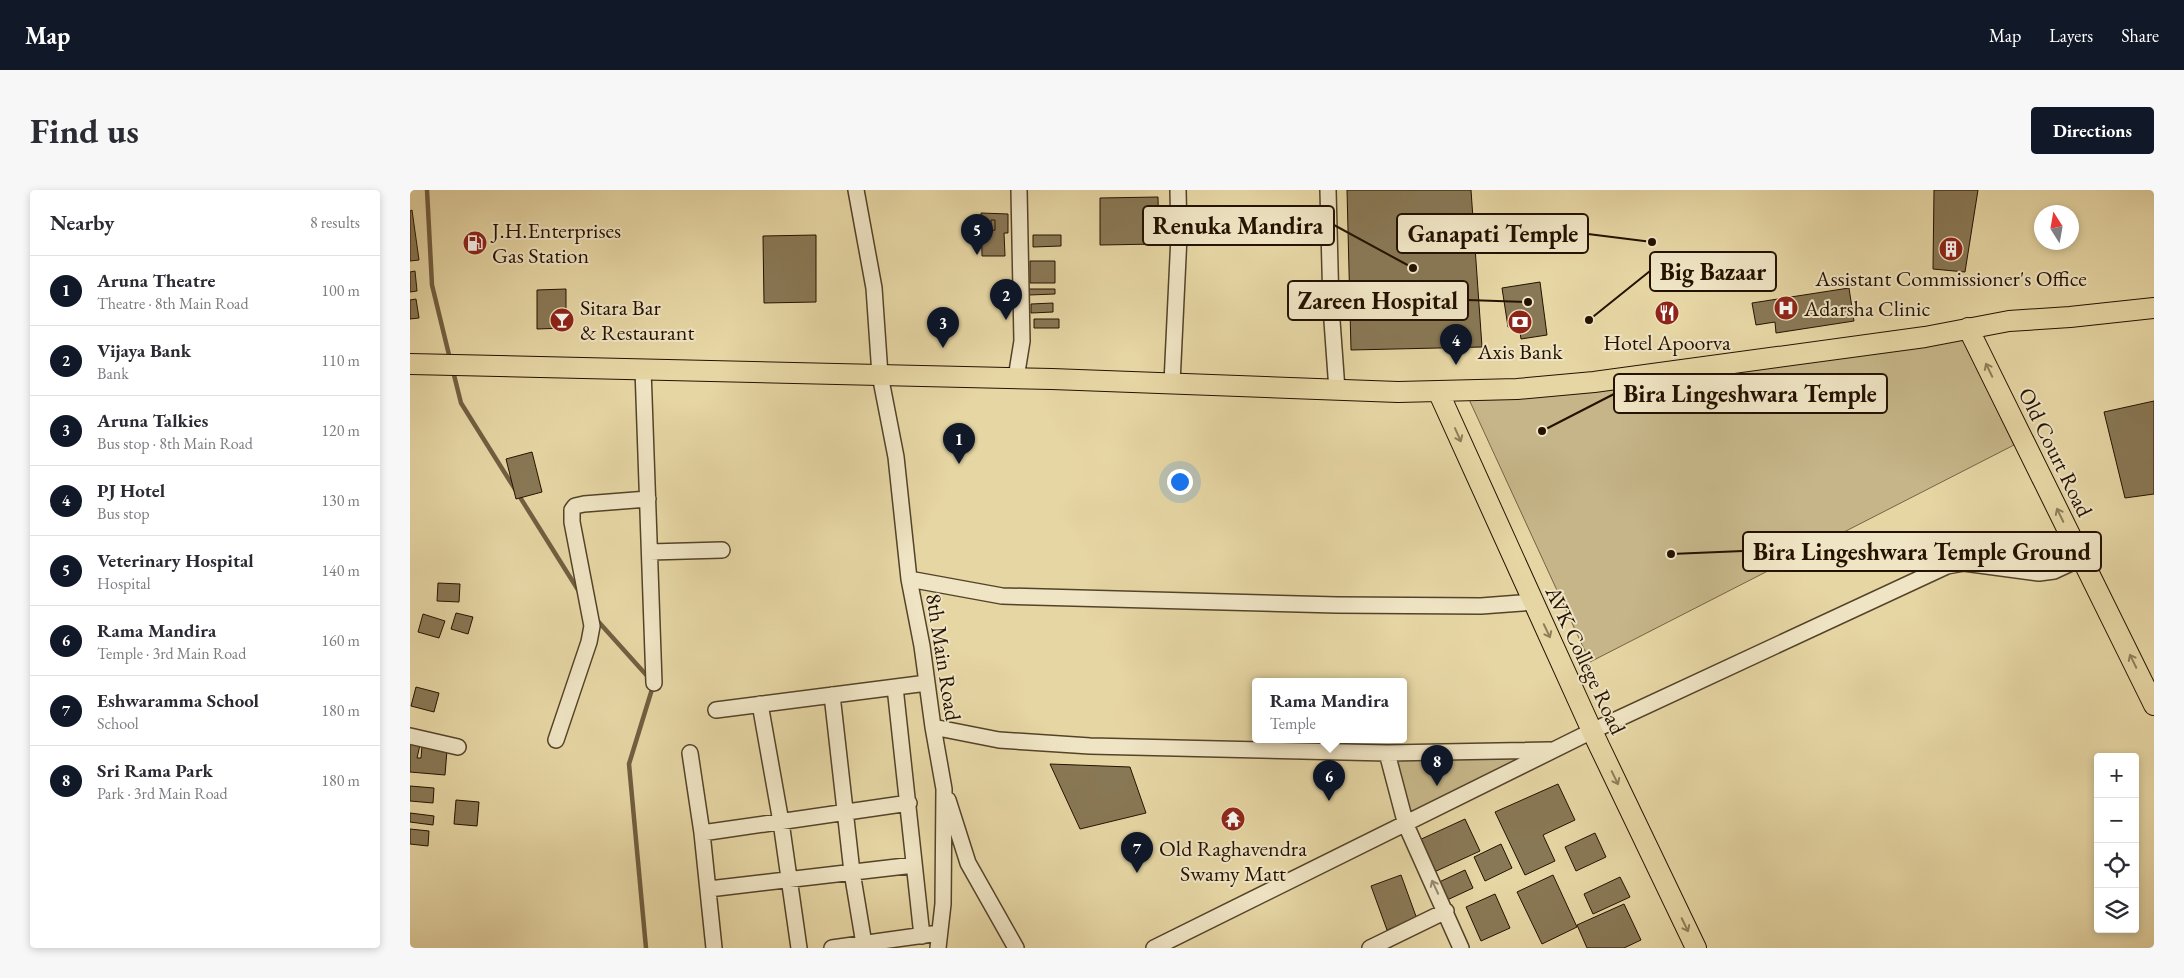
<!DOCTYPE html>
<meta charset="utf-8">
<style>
:root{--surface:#fff;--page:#f7f7f7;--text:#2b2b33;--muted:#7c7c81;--line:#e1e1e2;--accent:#111827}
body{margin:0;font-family:"EB Garamond",serif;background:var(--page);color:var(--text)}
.controls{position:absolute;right:15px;bottom:15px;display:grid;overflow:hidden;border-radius:5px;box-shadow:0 2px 8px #0003}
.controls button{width:45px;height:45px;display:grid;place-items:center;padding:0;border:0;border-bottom:1px solid var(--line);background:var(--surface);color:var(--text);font:25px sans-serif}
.compass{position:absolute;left:1624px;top:15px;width:45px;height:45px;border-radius:50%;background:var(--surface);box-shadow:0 2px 8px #0003;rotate:349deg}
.you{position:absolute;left:769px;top:291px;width:18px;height:18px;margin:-12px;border:4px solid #fff;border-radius:50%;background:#1a73e8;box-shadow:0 0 0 8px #1a73e833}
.badge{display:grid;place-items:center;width:32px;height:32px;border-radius:50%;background:var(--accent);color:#fff;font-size:16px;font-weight:700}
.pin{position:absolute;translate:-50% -41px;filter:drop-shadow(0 1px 2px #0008)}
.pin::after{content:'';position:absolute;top:26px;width:18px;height:15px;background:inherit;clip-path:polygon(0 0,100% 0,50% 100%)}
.popup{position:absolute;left:842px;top:488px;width:155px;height:65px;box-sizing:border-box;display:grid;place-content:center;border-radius:5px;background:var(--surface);filter:drop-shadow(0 1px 4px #0005);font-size:16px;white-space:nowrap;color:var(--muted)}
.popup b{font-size:19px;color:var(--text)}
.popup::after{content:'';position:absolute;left:50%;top:100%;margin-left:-10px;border:10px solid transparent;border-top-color:var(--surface)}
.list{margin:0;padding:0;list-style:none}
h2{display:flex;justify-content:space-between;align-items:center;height:65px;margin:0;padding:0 20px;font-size:21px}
h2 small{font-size:16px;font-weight:400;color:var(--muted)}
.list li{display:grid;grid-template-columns:32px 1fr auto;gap:15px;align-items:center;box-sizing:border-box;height:70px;padding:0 20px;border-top:1px solid var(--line)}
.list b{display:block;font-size:19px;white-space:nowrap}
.list p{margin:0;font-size:16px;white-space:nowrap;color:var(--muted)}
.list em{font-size:16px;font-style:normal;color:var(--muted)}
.icon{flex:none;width:28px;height:28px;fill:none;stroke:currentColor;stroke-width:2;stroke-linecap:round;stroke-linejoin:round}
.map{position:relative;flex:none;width:1744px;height:758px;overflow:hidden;border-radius:5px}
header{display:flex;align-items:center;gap:30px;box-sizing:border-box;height:70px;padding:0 25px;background:var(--accent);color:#fff}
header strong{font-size:24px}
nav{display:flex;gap:28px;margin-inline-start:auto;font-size:18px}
.intro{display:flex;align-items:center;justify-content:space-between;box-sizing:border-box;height:120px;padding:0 30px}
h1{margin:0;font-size:35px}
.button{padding:12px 22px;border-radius:5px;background:var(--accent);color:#fff;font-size:18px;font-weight:700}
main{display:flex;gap:30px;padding:0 30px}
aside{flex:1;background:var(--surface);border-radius:5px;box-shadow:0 2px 8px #0003}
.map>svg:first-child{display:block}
</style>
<header>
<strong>Map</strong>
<nav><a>Map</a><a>Layers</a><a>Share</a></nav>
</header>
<div class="intro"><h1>Find us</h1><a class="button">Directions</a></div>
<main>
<aside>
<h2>Nearby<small>8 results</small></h2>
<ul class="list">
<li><span class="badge">1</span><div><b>Aruna Theatre</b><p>Theatre · 8th Main Road</p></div><em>100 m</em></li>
<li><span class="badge">2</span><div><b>Vijaya Bank</b><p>Bank</p></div><em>110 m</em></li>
<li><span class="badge">3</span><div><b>Aruna Talkies</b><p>Bus stop · 8th Main Road</p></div><em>120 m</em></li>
<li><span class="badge">4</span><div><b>PJ Hotel</b><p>Bus stop</p></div><em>130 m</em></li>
<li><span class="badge">5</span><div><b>Veterinary Hospital</b><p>Hospital</p></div><em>140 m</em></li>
<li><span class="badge">6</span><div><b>Rama Mandira</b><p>Temple · 3rd Main Road</p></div><em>160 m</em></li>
<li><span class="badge">7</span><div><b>Eshwaramma School</b><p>School</p></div><em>180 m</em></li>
<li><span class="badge">8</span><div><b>Sri Rama Park</b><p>Park · 3rd Main Road</p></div><em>180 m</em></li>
</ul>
</aside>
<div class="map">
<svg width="1744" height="758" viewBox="0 0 1744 758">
<rect width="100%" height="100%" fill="#e6d6a4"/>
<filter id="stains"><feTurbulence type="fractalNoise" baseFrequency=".004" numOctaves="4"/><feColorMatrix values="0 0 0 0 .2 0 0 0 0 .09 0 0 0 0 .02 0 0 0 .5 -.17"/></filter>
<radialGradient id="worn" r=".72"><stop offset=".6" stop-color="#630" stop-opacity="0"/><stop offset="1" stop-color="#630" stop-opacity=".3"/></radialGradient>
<!-- green -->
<path fill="#c5b588" stroke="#746444" d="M 1552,144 L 1604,255 L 1180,472 L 1057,205 Z
M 1127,564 L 1001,627 L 982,565 Z"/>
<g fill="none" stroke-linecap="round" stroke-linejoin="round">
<!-- stream -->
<path stroke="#715f41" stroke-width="4.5" d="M 17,0 L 22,95 L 40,169
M 43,181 L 51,213 L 170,403
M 186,429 L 239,488
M 236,758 L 219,574 L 243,496"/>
</g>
<!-- building -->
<path fill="#897855" stroke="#241200" d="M 937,0 L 1061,0 L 1072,157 L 941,160 Z
M 1524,0 L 1568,0 L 1555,82 L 1523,79 Z
M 748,7 L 749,54 L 690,55 L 690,8 Z
M 2,20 L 9,70 L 0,71 L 0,21 Z
M 571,23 L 598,24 L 598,43 L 594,43 L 595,66 L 572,66 Z
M 581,30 L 585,30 L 585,40 L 581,41 Z
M 406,45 L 406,112 L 354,113 L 353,46 Z
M 623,45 L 651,45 L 651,56 L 623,57 Z
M 620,71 L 645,71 L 645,93 L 620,93 Z
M 5,81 L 7,101 L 0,102 L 0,82 Z
M 1130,92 L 1137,145 L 1111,149 L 1109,135 L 1098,137 L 1092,98 Z
M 1439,98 L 1444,131 L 1366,143 L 1365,132 L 1346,135 L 1342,113 Z
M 156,99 L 156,138 L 127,139 L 127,100 Z
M 619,99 L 645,99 L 645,104 L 619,105 Z
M 6,109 L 9,128 L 0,129 L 0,110 Z
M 643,113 L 643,122 L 621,123 L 621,114 Z
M 624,129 L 649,129 L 649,138 L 624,138 Z
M 1744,211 L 1744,304 L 1715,308 L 1694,222 Z
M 122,262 L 132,302 L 106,309 L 96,269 Z
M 28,393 L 50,394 L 49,412 L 27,411 Z
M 46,423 L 63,427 L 58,444 L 41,439 Z
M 13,424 L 35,431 L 29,448 L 8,442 Z
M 6,497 L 29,503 L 24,522 L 1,516 Z
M 38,548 L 35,585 L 0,582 L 0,554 L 10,555 L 7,568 L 11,568 L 12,556 L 20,558 Z
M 640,574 L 720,577 L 736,623 L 670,639 Z
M 1148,594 L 1165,630 L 1133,645 L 1145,671 L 1115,685 L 1085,622 Z
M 0,596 L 24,598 L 23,613 L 0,611 Z
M 46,610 L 69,612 L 67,636 L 44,634 Z
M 0,623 L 24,626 L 23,635 L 0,632 Z
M 1055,629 L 1070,661 L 1022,683 L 1007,651 Z
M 0,639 L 19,641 L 18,656 L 0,654 Z
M 1185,643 L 1196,667 L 1166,681 L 1155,657 Z
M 1091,654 L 1102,678 L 1075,691 L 1064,667 Z
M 1055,680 L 1063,698 L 1035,711 L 1027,693 Z
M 991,685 L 1007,729 L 977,740 L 961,696 Z
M 1143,685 L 1167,737 L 1132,754 L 1107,702 Z
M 1210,687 L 1220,707 L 1183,724 L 1174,704 Z
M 1085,704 L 1100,738 L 1071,751 L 1056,717 Z
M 1214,714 L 1231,750 L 1214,758 L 1177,758 L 1167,735 Z"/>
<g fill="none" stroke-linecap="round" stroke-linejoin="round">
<defs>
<path id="minor" d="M 446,0 L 464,98 L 470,185 L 486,267 L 499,389 L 512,456 L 523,537 L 534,599 L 533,714 L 528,758
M 918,0 L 921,117 L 927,200
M 233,179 L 244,493
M 606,188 L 612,151 L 609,0
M 762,193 L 769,46 L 768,0
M 240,362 L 312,360
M 499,389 L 592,406 L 927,415 L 1071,416 L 1124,412
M 485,497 L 512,746
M 422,505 L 442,682 L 454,754
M 350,514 L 371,632 L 389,758
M 306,520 L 517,493
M 523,537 L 589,550 L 680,556 L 977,563 L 1140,560
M 0,546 L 48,557
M 146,550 L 179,452 L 182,436 L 162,332 L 162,320 L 165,316 L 174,314 L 238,309
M 280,563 L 292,643 L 304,758
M 977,563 L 996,635 L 1051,758
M 538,610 L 558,673 L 606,758
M 292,643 L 499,613
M 299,699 L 504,675
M 422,758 L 522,744
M 744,758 L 1182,541 L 1537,376 L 1554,373 L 1629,383 L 1644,381 L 1672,368
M 960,758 L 1036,721"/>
<path id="major" d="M 1558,138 L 1744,515
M 0,174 L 642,189 L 988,202 L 1107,199 L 1184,192 L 1515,147 L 1599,131 L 1660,127 L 1744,118
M 1028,201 L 1182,541 L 1286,758"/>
</defs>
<!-- minor casing -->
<use href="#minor" stroke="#544329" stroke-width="18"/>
<!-- major casing -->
<use href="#major" stroke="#241200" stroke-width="22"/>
<!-- minor -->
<use href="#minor" stroke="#efe4c4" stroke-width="15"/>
<!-- major -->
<use href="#major" stroke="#e6d6a4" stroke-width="20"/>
</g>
<!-- one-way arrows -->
<defs><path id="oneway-shaft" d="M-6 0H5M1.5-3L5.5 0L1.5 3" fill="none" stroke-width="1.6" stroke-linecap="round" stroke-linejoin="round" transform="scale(1.25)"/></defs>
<g stroke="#8f7e5a">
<use href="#oneway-shaft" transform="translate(1579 180) rotate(-116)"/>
<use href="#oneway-shaft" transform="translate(1048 245) rotate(66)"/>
<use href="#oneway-shaft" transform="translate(1650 325) rotate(-116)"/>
<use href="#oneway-shaft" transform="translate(1137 441) rotate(65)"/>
<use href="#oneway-shaft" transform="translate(1723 471) rotate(-116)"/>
<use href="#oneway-shaft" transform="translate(1205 588) rotate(64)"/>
<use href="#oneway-shaft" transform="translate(1275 735) rotate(64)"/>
</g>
<use stroke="#94866c" href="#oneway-shaft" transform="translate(1025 697) rotate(-115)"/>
<!-- icons -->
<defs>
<symbol id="fuel-disc" viewBox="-11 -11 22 22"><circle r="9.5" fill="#8f2418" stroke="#efe4c4"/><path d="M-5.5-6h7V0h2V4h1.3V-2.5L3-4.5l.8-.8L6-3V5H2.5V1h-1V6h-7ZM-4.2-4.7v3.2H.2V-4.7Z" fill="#fff"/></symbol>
<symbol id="building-disc" viewBox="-11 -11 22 22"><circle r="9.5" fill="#8f2418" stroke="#efe4c4"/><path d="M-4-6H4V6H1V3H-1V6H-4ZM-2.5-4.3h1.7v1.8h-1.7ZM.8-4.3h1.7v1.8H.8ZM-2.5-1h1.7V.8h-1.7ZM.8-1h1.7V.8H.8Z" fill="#fff"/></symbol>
<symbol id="hospital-disc" viewBox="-11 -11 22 22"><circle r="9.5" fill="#8f2418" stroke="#efe4c4"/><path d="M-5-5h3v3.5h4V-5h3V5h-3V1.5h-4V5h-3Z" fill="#fff"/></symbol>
<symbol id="restaurant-disc" viewBox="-11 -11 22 22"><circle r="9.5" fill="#8f2418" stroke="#efe4c4"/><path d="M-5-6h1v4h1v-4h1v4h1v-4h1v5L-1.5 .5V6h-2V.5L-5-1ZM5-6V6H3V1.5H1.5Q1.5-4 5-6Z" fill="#fff"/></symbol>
<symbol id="bar-disc" viewBox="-11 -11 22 22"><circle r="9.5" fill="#8f2418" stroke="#efe4c4"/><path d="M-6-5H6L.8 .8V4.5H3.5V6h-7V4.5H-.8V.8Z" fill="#fff"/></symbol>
<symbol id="bank-disc" viewBox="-11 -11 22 22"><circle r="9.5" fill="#8f2418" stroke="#efe4c4"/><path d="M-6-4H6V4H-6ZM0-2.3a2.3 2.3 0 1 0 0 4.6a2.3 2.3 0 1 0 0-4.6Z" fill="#fff"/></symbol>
<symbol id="temple-disc" viewBox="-11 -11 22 22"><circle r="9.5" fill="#8f2418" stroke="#efe4c4"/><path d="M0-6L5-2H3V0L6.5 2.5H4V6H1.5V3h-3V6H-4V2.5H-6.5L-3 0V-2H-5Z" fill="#fff"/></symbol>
</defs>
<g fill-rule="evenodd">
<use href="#fuel-disc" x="51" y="39" width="28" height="28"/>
<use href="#building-disc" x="1527" y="45" width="28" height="28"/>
<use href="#hospital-disc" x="1362" y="104" width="28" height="28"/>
<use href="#restaurant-disc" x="1243" y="109" width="28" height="28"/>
<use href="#bar-disc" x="138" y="116" width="28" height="28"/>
<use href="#bank-disc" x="1096" y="118" width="28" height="28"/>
<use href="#temple-disc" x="809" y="615" width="28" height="28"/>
</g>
<g text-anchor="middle" stroke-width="4" stroke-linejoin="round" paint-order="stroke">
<!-- poi labels -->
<g font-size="22" fill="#241200" stroke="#efe4c4">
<text x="82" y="48" text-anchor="start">J.H.Enterprises<tspan x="82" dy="25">Gas Station</tspan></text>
<text x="1541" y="96">Assistant Commissioner's Office</text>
<text x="170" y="125" text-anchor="start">Sitara Bar<tspan x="170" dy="25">&amp; Restaurant</tspan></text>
<text x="1394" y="126" text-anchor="start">Adarsha Clinic</text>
<text x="1257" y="160">Hotel Apoorva</text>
<text x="1110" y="169">Axis Bank</text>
<text x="823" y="666">Old Raghavendra<tspan x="823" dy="25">Swamy Matt</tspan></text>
</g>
<!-- street labels -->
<g font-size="22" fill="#241200" stroke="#efe4c4">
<text transform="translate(1646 262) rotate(64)" y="8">Old Court Road</text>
<text transform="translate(534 467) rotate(81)" y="8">8th Main Road</text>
<text transform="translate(1176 470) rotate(65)" y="8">AVK College Road</text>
</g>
</g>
<!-- callouts -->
<path fill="none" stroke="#241200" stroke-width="2" d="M1003 78L924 35M1242 52L1178 44M1179 130L1240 81M1118 112L1058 110M1132 241L1204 204M1261 364L1333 361"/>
<g fill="#241200" stroke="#efe4c4" stroke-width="2">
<circle cx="1003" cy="78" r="5"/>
<circle cx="1242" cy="52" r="5"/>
<circle cx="1179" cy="130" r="5"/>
<circle cx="1118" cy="112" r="5"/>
<circle cx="1132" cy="241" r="5"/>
<circle cx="1261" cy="364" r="5"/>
</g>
<g fill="#efe4c4" stroke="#241200" stroke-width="2">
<rect x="733" y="16" width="191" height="39" rx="5"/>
<rect x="987" y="24" width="191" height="39" rx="5"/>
<rect x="1240" y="62" width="126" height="39" rx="5"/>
<rect x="878" y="91" width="180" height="39" rx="5"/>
<rect x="1204" y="184" width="273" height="39" rx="5"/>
<rect x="1333" y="342" width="358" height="39" rx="5"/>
</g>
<g font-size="24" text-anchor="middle" font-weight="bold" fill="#241200">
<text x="828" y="44">Renuka Mandira</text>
<text x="1083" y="52">Ganapati Temple</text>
<text x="1303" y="90">Big Bazaar</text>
<text x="968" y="119">Zareen Hospital</text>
<text x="1340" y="212">Bira Lingeshwara Temple</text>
<text x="1512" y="370">Bira Lingeshwara Temple Ground</text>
</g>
<rect width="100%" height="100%" filter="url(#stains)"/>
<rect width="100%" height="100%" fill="url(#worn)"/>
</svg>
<div class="controls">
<button>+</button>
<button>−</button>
<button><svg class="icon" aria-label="locate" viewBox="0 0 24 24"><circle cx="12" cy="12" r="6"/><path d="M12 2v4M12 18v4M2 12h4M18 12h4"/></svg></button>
<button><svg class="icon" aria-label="layers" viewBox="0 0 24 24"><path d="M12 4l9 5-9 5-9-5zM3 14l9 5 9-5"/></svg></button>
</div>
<svg class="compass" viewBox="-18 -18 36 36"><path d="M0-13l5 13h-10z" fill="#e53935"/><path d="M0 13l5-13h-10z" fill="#7c7c81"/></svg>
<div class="you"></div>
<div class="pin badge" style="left:549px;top:274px">1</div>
<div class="pin badge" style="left:596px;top:130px">2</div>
<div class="pin badge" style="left:533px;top:158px">3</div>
<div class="pin badge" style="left:1046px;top:175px">4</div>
<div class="pin badge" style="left:567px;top:65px">5</div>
<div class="pin badge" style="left:919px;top:611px">6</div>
<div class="popup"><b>Rama Mandira</b>Temple</div>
<div class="pin badge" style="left:727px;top:683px">7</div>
<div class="pin badge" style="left:1027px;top:596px">8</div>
</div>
</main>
